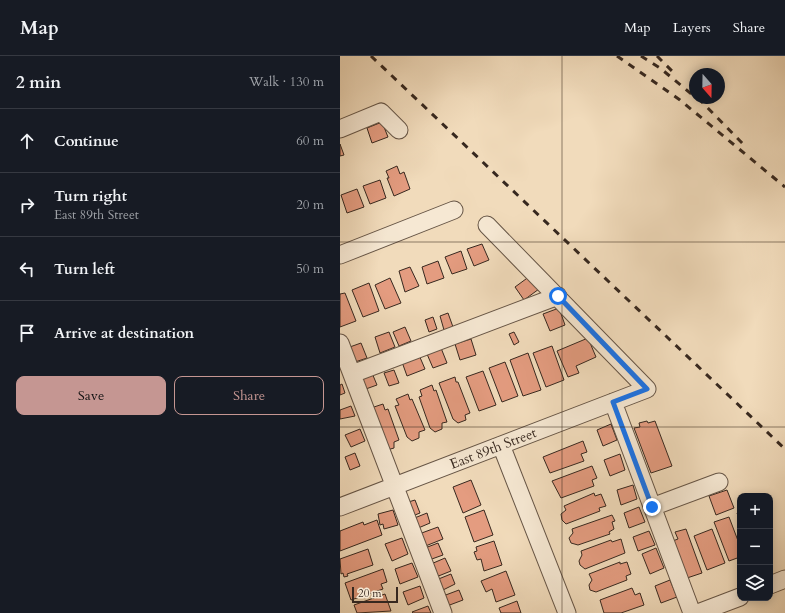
<!DOCTYPE html>
<meta charset="utf-8">
<style>
:root{--surface:#171b24;--page:#20242c;--text:#f1f3f6;--muted:#9ea1a6;--line:#363941;--accent:#c59692}
body{margin:0;font-family:Cardo,serif;background:var(--page);color:var(--text)}
.controls{position:absolute;right:12px;bottom:12px;display:grid;overflow:hidden;border-radius:8px;box-shadow:0 2px 10px #0003}
.controls button{width:36px;height:36px;display:grid;place-items:center;padding:0;border:0;border-bottom:1px solid var(--line);background:var(--surface);color:var(--text);font:20px sans-serif}
.compass{position:absolute;left:349px;top:12px;width:36px;height:36px;border-radius:50%;background:var(--surface);box-shadow:0 2px 10px #0003;rotate:160deg}
.scale{position:absolute;left:12px;bottom:10px;width:46px;box-sizing:border-box;padding-left:4px;border:2px solid #37281f;border-top:0;font-size:11px;line-height:14px;white-space:nowrap;color:#37281f;-webkit-text-stroke:3px #f6e8d3;paint-order:stroke}
.stop{position:absolute;width:12px;height:12px;margin:-9px;border:3px solid #1a73e8;border-radius:50%;background:#fff}
.stop.end{background:#1a73e8;border-color:#fff;box-shadow:0 1px 4px #0008}
.list{margin:0;padding:0;list-style:none}
h2{display:flex;justify-content:space-between;align-items:center;height:52px;margin:0;padding:0 16px;font-size:17px}
h2 small{font-size:13px;font-weight:400;color:var(--muted)}
.list li{display:grid;grid-template-columns:26px 1fr auto;gap:12px;align-items:center;box-sizing:border-box;height:64px;padding:0 16px;border-top:1px solid var(--line)}
.list b{display:block;font-size:15px;white-space:nowrap}
.list p{margin:0;font-size:13px;white-space:nowrap;color:var(--muted)}
.list em{font-size:13px;font-style:normal;color:var(--muted)}
.actions{display:flex;gap:8px;padding:12px 16px}
.actions a{flex:1;padding:9px 0;border:1px solid var(--accent);border-radius:8px;text-align:center;font-size:14px;color:var(--accent)}
.actions .main{background:var(--accent);color:#111}
.icon{flex:none;width:22px;height:22px;fill:none;stroke:currentColor;stroke-width:2;stroke-linecap:round;stroke-linejoin:round}
.map{position:relative;flex:none;width:445px;height:557px;overflow:hidden}
header{display:flex;align-items:center;gap:24px;box-sizing:border-box;height:56px;padding:0 20px;background:var(--surface);border-bottom:1px solid var(--line)}
header strong{font-size:19px}
nav{display:flex;gap:22px;margin-inline-start:auto;font-size:14px}
main{display:flex}
aside{flex:1;background:var(--surface)}
.map>svg:first-child{display:block}
</style>
<header>
<strong>Map</strong>
<nav><a>Map</a><a>Layers</a><a>Share</a></nav>
</header>
<main>
<aside>
<h2>2 min<small>Walk · 130 m</small></h2>
<ul class="list">
<li><svg class="icon" aria-label="ahead" viewBox="0 0 24 24"><path d="M12 20V5M6 11l6-6 6 6"/></svg><div><b>Continue</b></div><em>60 m</em></li>
<li><svg class="icon" aria-label="right" viewBox="0 0 24 24"><path d="M7 20v-9h11M14 6l5 5-5 5"/></svg><div><b>Turn right</b><p>East 89th Street</p></div><em>20 m</em></li>
<li><svg class="icon" aria-label="left" viewBox="0 0 24 24"><path d="M17 20v-9H6M10 6l-5 5 5 5"/></svg><div><b>Turn left</b></div><em>50 m</em></li>
<li><svg class="icon" aria-label="arrive" viewBox="0 0 24 24"><path d="M6 21V4h12l-3 4 3 4H6"/></svg><div><b>Arrive at destination</b></div></li>
</ul>
<div class="actions"><a class="main">Save</a><a>Share</a></div>
</aside>
<div class="map">
<svg width="445" height="557" viewBox="0 0 445 557">
<rect width="100%" height="100%" fill="#f1dbbb"/>
<filter id="stains"><feTurbulence type="fractalNoise" baseFrequency=".005" numOctaves="4"/><feColorMatrix values="0 0 0 0 .2 0 0 0 0 .09 0 0 0 0 .02 0 0 0 .5 -.17"/></filter>
<radialGradient id="worn" r=".72"><stop offset=".6" stop-color="#630" stop-opacity="0"/><stop offset="1" stop-color="#630" stop-opacity=".3"/></radialGradient>
<!-- building -->
<path fill="#e49c80" stroke="#37281f" d="M 42,66 L 48,81 L 32,87 L 27,72 Z
M 0,88 L 4,99 L 0,100 Z
M 57,110 L 60,118 L 64,116 L 70,133 L 54,140 L 47,122 L 49,122 L 46,115 Z
M 40,124 L 46,142 L 30,148 L 23,130 Z
M 17,133 L 24,151 L 7,157 L 1,139 Z
M 142,188 L 149,204 L 134,210 L 127,193 Z
M 121,195 L 127,213 L 112,218 L 105,201 Z
M 98,205 L 104,222 L 87,228 L 82,211 Z
M 70,211 L 79,230 L 65,236 L 59,215 Z
M 190,220 L 199,233 L 184,244 L 175,231 Z
M 50,222 L 61,247 L 45,253 L 35,229 Z
M 29,227 L 39,255 L 23,261 L 12,234 Z
M 5,237 L 16,265 L 0,271 L 0,238 Z
M 219,252 L 225,269 L 210,275 L 203,258 Z
M 108,257 L 113,271 L 104,274 L 100,260 Z
M 93,261 L 97,273 L 89,276 L 85,264 Z
M 65,271 L 71,285 L 59,290 L 53,276 Z
M 49,276 L 55,291 L 40,297 L 35,281 Z
M 174,276 L 179,286 L 174,289 L 169,278 Z
M 248,282 L 256,301 L 236,310 L 239,317 L 228,321 L 217,295 Z
M 131,283 L 136,299 L 120,304 L 115,288 Z
M 21,287 L 27,302 L 12,307 L 7,292 Z
M 212,290 L 224,324 L 206,331 L 193,297 Z
M 101,292 L 107,307 L 93,312 L 87,298 Z
M 188,297 L 201,334 L 183,340 L 170,304 Z
M 79,299 L 85,313 L 67,320 L 62,306 Z
M 165,306 L 178,340 L 162,346 L 149,312 Z
M 54,314 L 59,327 L 49,330 L 44,317 Z
M 143,315 L 156,349 L 139,355 L 126,321 Z
M 32,317 L 37,329 L 23,334 L 18,322 Z
M 115,321 L 116,326 L 118,326 L 130,357 L 125,359 L 126,364 L 118,367 L 113,363 L 99,327 Z
M 2,328 L 5,337 L 0,339 L 0,329 Z
M 92,329 L 94,335 L 96,334 L 107,366 L 102,367 L 102,373 L 95,376 L 90,372 L 79,341 L 82,340 L 80,334 Z
M 68,338 L 70,344 L 72,343 L 85,374 L 79,376 L 79,382 L 72,385 L 67,381 L 55,350 L 59,349 L 56,343 Z
M 43,348 L 45,354 L 48,353 L 59,384 L 54,386 L 54,392 L 47,394 L 31,352 Z
M 11,350 L 15,360 L 0,363 L 0,354 Z
M 307,365 L 308,367 L 315,365 L 332,410 L 311,417 L 294,372 L 300,371 L 299,367 Z
M 271,368 L 277,384 L 263,390 L 257,374 Z
M 20,373 L 25,385 L 11,391 L 5,379 Z
M 243,385 L 247,396 L 241,398 L 244,405 L 210,417 L 203,401 Z
M 15,397 L 20,410 L 10,414 L 5,401 Z
M 280,398 L 285,414 L 270,420 L 264,404 Z
M 252,410 L 257,422 L 252,424 L 254,430 L 221,442 L 212,425 Z
M 131,424 L 141,449 L 123,457 L 113,431 Z
M 293,429 L 297,443 L 281,449 L 277,434 Z
M 387,434 L 394,452 L 376,459 L 369,440 Z
M 254,437 L 255,440 L 261,438 L 266,450 L 259,452 L 260,455 L 226,468 L 222,464 L 221,458 L 226,454 L 224,450 Z
M 75,444 L 80,457 L 70,461 L 65,447 Z
M 299,451 L 305,466 L 289,472 L 284,457 Z
M 53,454 L 58,469 L 44,473 L 43,468 L 40,469 L 38,458 Z
M 144,454 L 153,479 L 134,486 L 125,461 Z
M 400,456 L 400,466 L 397,457 Z
M 87,457 L 90,467 L 76,473 L 72,463 Z
M 272,459 L 275,465 L 272,466 L 274,473 L 269,476 L 270,478 L 238,489 L 231,487 L 229,482 L 233,477 L 232,473 Z
M 389,461 L 400,490 L 400,501 L 389,505 L 374,466 Z
M 37,464 L 42,479 L 0,495 L 0,475 L 23,466 L 24,469 Z
M 98,471 L 103,483 L 83,491 L 79,478 Z
M 346,473 L 362,517 L 344,523 L 330,486 L 338,483 L 335,476 Z
M 372,473 L 385,507 L 367,514 L 354,480 Z
M 309,475 L 315,489 L 298,495 L 293,481 Z
M 62,482 L 68,498 L 52,505 L 45,488 Z
M 281,483 L 285,497 L 245,513 L 240,509 L 239,505 L 242,499 L 241,495 L 271,484 L 272,486 Z
M 154,485 L 162,509 L 144,515 L 141,503 L 137,504 L 134,496 L 137,495 L 136,491 Z
M 98,487 L 103,499 L 89,504 L 85,492 Z
M 316,492 L 324,512 L 310,518 L 302,498 Z
M 28,493 L 33,509 L 7,518 L 8,520 L 4,521 L 3,517 L 1,518 L 0,503 Z
M 105,502 L 111,515 L 96,521 L 91,508 Z
M 280,506 L 280,508 L 287,506 L 291,518 L 286,520 L 287,524 L 256,536 L 250,534 L 249,529 L 252,524 L 249,518 Z
M 72,507 L 78,521 L 60,528 L 55,513 Z
M 43,513 L 47,526 L 41,528 L 43,533 L 11,544 L 5,527 Z
M 166,515 L 175,539 L 156,546 L 152,533 L 146,536 L 141,525 Z
M 111,518 L 115,528 L 101,535 L 96,524 Z
M 330,524 L 337,541 L 321,547 L 315,530 Z
M 80,530 L 84,542 L 68,549 L 63,536 Z
M 292,532 L 295,539 L 300,537 L 304,549 L 281,557 L 264,557 L 260,544 Z
M 119,534 L 123,544 L 107,550 L 103,540 Z
M 45,538 L 51,555 L 17,557 L 14,549 Z
M 177,545 L 181,557 L 161,557 L 159,552 Z
M 88,550 L 91,557 L 73,557 L 72,556 Z"/>
<g fill="none" stroke-linecap="round" stroke-linejoin="round">
<defs>
<path id="minor" d="M 0,73 L 41,56 L 59,74
M 0,199 L 114,154
M 0,287 L 103,557
M 12,318 L 218,240
M 273,346 L 352,557
M 161,389 L 227,557
M 0,451 L 307,333 L 147,169
M 312,451 L 379,426
M 430,529 L 445,523
M 358,557 L 400,541"/>
</defs>
<!-- minor casing -->
<use href="#minor" stroke="#665546" stroke-width="19"/>
<!-- minor -->
<use href="#minor" stroke="#f6e8d3" stroke-width="17"/>
<!-- rail -->
<path stroke="#37281f" stroke-width="3" stroke-dasharray="7 7" stroke-linecap="butt" d="M 31,0 L 445,393
M 277,0 L 340,44 L 445,131
M 301,0 L 320,12 L 355,41
M 317,0 L 334,17
M 358,42 L 407,92"/>
</g>
<g fill="none" stroke-linecap="round" stroke-linejoin="round">
<!-- route -->
<path stroke="#1a73e8" stroke-width="5" d="M 218,240 L 307,333 L 273,346 L 312,451"/>
</g>
<!-- grid -->
<path fill="none" stroke="#37281f" stroke-width="1" stroke-opacity="0.55" d="M 222,0 L 222,557M 0,186 L 445,186M 0,371 L 445,371"/>
<g text-anchor="middle" stroke-width="3.5" stroke-linejoin="round" paint-order="stroke">
<!-- street labels -->
<g font-size="14" fill="#37281f" stroke="#f6e8d3">
<text transform="translate(153 392) rotate(-21)" y="5">East 89th Street</text>
</g>
</g>
<rect width="100%" height="100%" filter="url(#stains)"/>
<rect width="100%" height="100%" fill="url(#worn)"/>
</svg>
<div class="controls">
<button>+</button>
<button>−</button>
<button><svg class="icon" aria-label="layers" viewBox="0 0 24 24"><path d="M12 4l9 5-9 5-9-5zM3 14l9 5 9-5"/></svg></button>
</div>
<svg class="compass" viewBox="-18 -18 36 36"><path d="M0-13l5 13h-10z" fill="#e53935"/><path d="M0 13l5-13h-10z" fill="#9ea1a6"/></svg>
<div class="scale">20 m</div>
<div class="stop" style="left:218px;top:240px"></div>
<div class="stop end" style="left:312px;top:451px"></div>
</div>
</main>
